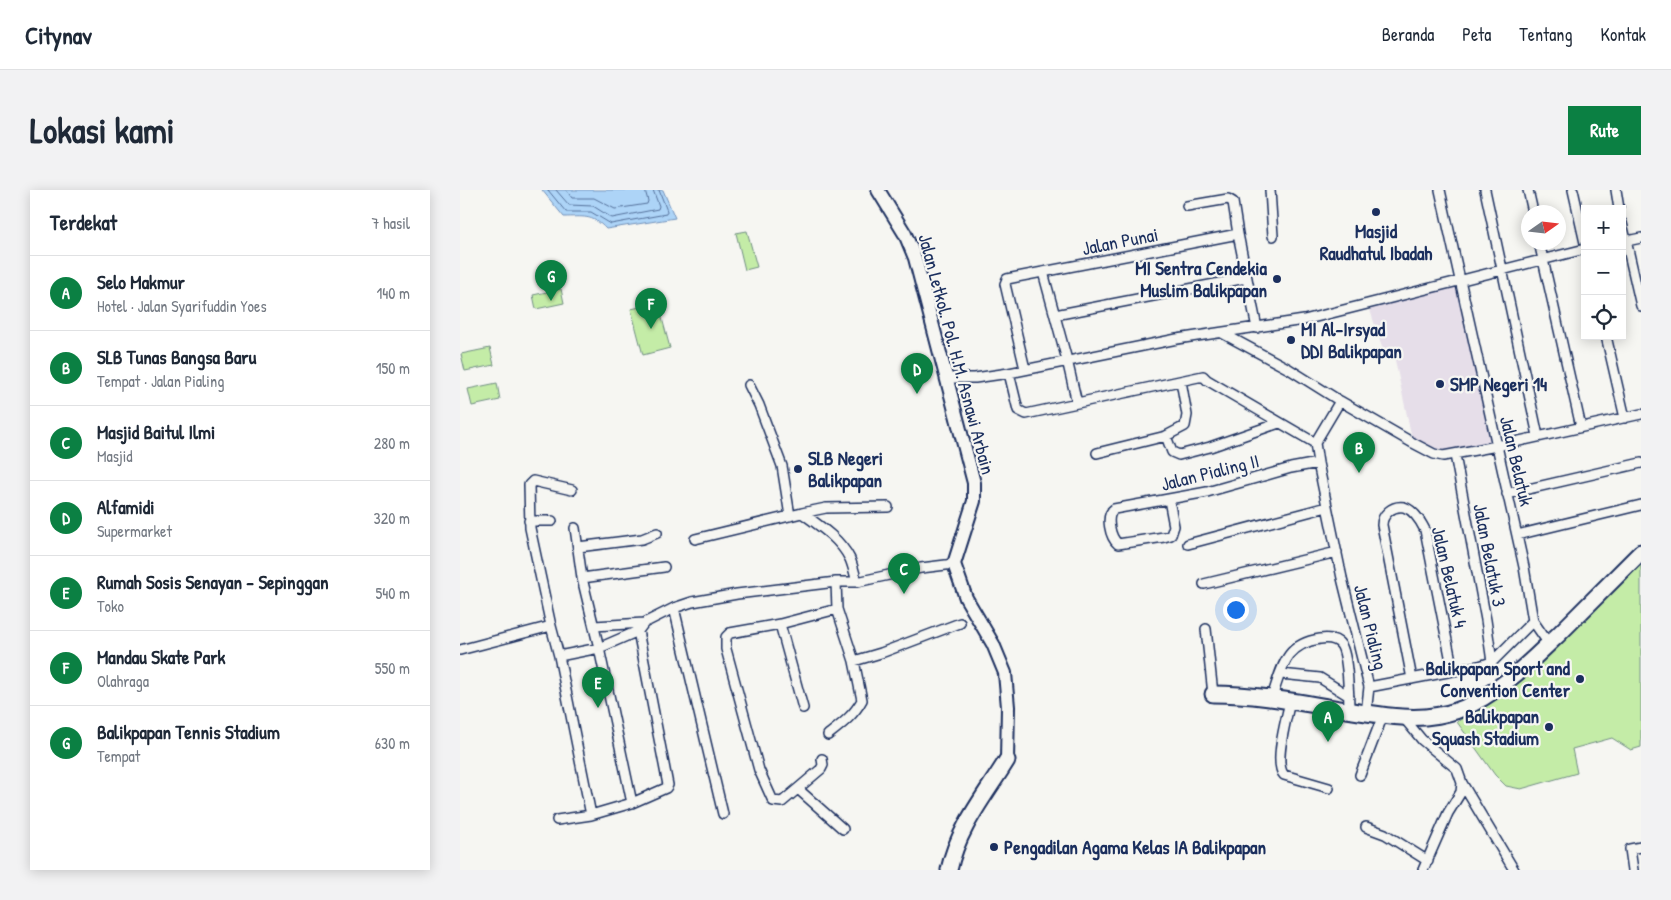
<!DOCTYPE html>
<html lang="id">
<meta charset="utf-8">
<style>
:root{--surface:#fff;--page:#f2f2f3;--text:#1f2937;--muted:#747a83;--line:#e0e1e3;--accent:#0b8043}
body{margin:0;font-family:"Patrick Hand",sans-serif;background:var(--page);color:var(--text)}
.controls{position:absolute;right:15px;top:15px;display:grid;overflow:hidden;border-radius:0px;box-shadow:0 2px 12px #0003}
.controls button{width:45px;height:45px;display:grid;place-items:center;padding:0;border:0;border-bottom:1px solid var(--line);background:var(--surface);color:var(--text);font:25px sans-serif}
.compass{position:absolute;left:1061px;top:15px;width:45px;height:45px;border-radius:50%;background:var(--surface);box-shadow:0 2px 12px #0003;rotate:76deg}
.you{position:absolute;left:775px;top:419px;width:18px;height:18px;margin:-12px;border:4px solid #fff;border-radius:50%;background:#1a73e8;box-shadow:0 0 0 8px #1a73e833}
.badge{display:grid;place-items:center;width:32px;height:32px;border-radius:50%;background:var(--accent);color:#fff;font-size:16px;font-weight:700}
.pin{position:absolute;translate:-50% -41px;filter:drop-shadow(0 1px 2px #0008)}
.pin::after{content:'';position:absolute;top:26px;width:18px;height:15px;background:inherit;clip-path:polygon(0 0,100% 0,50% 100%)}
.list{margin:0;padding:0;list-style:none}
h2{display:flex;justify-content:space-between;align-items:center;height:65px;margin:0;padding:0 20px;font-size:21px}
h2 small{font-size:16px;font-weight:400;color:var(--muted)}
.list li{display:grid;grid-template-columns:32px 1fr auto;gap:15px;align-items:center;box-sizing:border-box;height:75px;padding:0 20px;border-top:1px solid var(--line)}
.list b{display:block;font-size:19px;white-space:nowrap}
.list p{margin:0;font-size:16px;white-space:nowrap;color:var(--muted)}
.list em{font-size:16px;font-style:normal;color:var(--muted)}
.icon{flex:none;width:28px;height:28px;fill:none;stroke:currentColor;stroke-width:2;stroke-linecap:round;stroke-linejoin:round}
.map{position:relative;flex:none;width:1181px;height:680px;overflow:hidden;border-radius:0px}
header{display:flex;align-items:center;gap:30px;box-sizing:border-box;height:70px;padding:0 25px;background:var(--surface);border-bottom:1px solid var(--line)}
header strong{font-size:24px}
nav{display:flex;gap:28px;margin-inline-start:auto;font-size:18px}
.intro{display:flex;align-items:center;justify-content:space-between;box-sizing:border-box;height:120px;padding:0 30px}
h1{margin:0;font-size:35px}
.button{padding:12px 22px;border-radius:0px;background:var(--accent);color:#fff;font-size:18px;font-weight:700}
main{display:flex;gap:30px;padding:0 30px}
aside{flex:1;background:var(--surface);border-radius:0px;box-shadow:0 2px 12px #0003}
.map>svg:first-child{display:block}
</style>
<header>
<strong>Citynav</strong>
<nav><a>Beranda</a><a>Peta</a><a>Tentang</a><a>Kontak</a></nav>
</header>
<div class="intro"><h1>Lokasi kami</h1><a class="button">Rute</a></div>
<main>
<aside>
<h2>Terdekat<small>7 hasil</small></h2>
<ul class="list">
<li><span class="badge">A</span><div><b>Selo Makmur</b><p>Hotel · Jalan Syarifuddin Yoes</p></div><em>140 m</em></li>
<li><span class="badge">B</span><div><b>SLB Tunas Bangsa Baru</b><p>Tempat · Jalan Pialing</p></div><em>150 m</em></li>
<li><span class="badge">C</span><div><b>Masjid Baitul Ilmi</b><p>Masjid</p></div><em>280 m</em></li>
<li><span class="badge">D</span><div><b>Alfamidi</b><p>Supermarket</p></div><em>320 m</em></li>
<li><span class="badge">E</span><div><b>Rumah Sosis Senayan - Sepinggan</b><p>Toko</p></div><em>540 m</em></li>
<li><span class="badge">F</span><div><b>Mandau Skate Park</b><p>Olahraga</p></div><em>550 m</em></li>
<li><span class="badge">G</span><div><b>Balikpapan Tennis Stadium</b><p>Tempat</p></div><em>630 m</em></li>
</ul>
</aside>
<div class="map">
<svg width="1181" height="680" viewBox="0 0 1181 680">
<rect width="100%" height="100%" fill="#f6f6f2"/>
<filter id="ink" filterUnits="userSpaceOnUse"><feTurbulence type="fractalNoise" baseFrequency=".02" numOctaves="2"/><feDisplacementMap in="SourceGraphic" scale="10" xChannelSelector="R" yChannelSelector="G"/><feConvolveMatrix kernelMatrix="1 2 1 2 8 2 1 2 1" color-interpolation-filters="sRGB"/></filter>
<g filter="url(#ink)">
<!-- built -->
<path fill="#e6dee9" d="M 998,94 L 1032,254 L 983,263 L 953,253 L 933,161 L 931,158 L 923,160 L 908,114 Z"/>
<!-- green -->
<path fill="#c4eca7" stroke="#708e82" d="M 287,41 L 297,77 L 285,80 L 276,43 Z
M 101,99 L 104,113 L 76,119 L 73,105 Z
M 198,113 L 210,158 L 183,165 L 171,119 Z
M 30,158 L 34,175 L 5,181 L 1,164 Z
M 37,193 L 40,210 L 12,216 L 8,199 Z
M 1181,372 L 1181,557 L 1171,560 L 1152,548 L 1112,559 L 1117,583 L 1061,599 L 1046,596 L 1035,585 L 997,532 L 1077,477 Z"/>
<!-- water -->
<path fill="#add4f7" stroke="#7392ba" d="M 82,0 L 203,0 L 215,28 L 146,39 C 132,24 123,27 104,27 Z"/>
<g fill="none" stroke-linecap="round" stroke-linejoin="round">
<!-- shore -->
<path stroke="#55719b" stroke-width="1" d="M 88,0 L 106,22 L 131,22 L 151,34 L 206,24 L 207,21 L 199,0
M 96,0 L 109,15 L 133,16 L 152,28 L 198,19 L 199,16 L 193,0
M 106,0 L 112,8 L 134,8 L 155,19 L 187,14 L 188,11 L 185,0"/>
<defs>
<path id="street" d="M 810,0 L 813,46
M 980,0 L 1064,377 L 1073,431 L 1089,454
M 1025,0 L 1078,246
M 1068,0 L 1073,22
M 1113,0 L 1125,53
M 1156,0 L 1159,19
M 727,16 L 768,9 L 773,12 L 778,44
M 1162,33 L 1181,116
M 1079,52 L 1121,237
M 1162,52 L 1181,48
M 583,82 L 607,170 L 617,213
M 595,125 L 786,88
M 762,143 L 829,179 L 880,211 L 953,253 L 974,264 L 983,266 L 1037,256 L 1181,224
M 1146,146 L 1165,228
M 565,179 L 545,94 L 547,89 L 778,44 L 797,138
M 549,183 L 558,220 L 566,224 L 743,186 L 747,190 L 855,253
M 486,188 L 515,188 L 549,183 L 717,149 L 844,130 L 1125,59
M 289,195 L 299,215 L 322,276 L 330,326
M 880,211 L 855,253 L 858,273 L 882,388 L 909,497 L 1019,476 L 1032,472 L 1073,431
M 706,246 L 712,262 L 719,265 L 750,257 L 819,233
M 637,263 L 706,246 L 725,236 L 727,225 L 721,191
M 995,265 L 1026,430 L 1032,472
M 1047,304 L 1181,273
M 709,310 L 714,336 L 711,345 L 704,347 L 658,354 C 650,347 645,326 654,319 L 747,302 L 831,278 L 858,273
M 342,323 L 366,318 L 428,317
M 69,331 L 92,331
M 115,338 L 122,388 L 139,458 L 172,613
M 1057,345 L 1181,315
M 235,349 L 342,323 C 360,336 380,349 390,369 C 393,376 395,385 397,392
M 728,354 L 867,317
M 118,357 L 182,349 L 197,343
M 122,388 L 204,377
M 376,392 L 377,419
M 744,394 L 877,362
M 214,418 L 263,624
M 320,434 L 343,518
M 134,436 L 184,433
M 746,439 L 753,504
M 0,460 L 91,436
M 99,466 L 139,458 L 178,441 L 184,433 L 214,418 L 232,412 L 277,404 L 376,392 L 397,392 L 461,378 L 494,374
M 394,471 L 421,463 L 500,433
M 821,484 L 860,488 L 889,506
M 952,489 L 922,335 C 922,325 932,315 944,317 C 954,320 961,332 965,340 L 993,481
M 812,507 C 822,479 824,454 860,449 C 867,448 876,448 881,455 C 888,465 889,507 889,521
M 830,511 C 827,527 813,573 824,585 L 869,598
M 906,524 L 909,497
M 943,527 L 962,550 L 997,579 L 1002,593 L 1001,602 L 988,623 L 963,680
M 362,569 L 363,575 L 361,579 L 322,612 L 313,611 L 299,580 L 266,459 L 266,447 L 270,443 L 320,434 L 377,419 L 394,471 L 402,510 C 394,525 382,534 368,545
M 900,585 L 923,525
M 1002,593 L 1054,680
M 338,599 L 383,639
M 131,625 L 172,613 L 206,598 L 208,595 L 178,441
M 97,630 L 131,625 L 99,466 L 91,436 L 70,338 L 69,295 L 73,291 L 112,300
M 906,637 L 925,644 L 968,671
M 1173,680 L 1170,659 L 1181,657"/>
<path id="secondary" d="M 418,0 L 445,44 L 455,68 L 514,293 L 514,311 L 494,374 L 506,408 L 533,454 L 545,483 L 548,517 L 547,570"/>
<path id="highway" d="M 753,504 C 817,504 878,522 942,527 C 964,529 992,525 1012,514 C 1046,496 1073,469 1100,443 C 1127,416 1154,389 1181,362
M 489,680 C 498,638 525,606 547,570"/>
</defs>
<!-- street casing -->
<use href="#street" stroke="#1b2f5e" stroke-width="12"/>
<!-- secondary casing -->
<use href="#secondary" stroke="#1b2f5e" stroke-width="16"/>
<!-- highway casing -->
<use href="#highway" stroke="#1b2f5e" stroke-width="19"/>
<!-- street -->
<use href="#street" stroke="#f6f6f2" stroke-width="9"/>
<!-- secondary -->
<use href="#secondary" stroke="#f6f6f2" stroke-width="12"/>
<!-- highway -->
<use href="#highway" stroke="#f6f6f2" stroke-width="15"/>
</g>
</g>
<!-- markers -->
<g fill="#1b2f5e" stroke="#f6f6f2" stroke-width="2">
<circle cx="916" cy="22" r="5"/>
<circle cx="817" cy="89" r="5"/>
<circle cx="831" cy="150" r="5"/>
<circle cx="980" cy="194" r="5"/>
<circle cx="338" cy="279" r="5"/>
<circle cx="1120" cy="489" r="5"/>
<circle cx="1089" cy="537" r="5"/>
<circle cx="534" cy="657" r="5"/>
</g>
<g text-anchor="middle" stroke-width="4.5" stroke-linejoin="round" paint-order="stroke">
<!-- poi labels -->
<g font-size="19" font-weight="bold" fill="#1b2f5e" stroke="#f6f6f2" text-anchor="start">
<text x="916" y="48" text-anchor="middle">Masjid<tspan x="916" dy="22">Raudhatul Ibadah</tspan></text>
<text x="807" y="85" text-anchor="end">MI Sentra Cendekia<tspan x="807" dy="22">Muslim Balikpapan</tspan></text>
<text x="841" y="146">MI Al-Irsyad<tspan x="841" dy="22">DDI Balikpapan</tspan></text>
<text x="990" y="201">SMP Negeri 14</text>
<text x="348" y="275">SLB Negeri<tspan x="348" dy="22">Balikpapan</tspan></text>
<text x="1110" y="485" text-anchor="end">Balikpapan Sport and<tspan x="1110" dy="22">Convention Center</tspan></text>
<text x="1079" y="533" text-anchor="end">Balikpapan<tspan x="1079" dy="22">Squash Stadium</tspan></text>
<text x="544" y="664">Pengadilan Agama Kelas IA Balikpapan</text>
</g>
<!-- street labels -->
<g font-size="19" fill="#1b2f5e" stroke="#f6f6f2">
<text transform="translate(660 51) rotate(-11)" y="7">Jalan Punai</text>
<text transform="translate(497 164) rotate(75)" y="7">Jalan Letkol. Pol. H.M. Asnawi Arbain</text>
<text transform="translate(1057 271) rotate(77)" y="7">Jalan Belatuk</text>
<text transform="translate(750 282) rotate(-14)" y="7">Jalan Pialing II</text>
<text transform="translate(1030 365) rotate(79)" y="7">Jalan Belatuk 3</text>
<text transform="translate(990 387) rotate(77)" y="7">Jalan Belatuk 4</text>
<text transform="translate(911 437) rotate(76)" y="7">Jalan Pialing</text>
</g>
</g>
</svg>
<div class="controls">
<button>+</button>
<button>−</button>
<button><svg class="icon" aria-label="locate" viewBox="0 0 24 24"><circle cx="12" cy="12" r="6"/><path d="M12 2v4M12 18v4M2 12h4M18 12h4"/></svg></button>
</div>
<svg class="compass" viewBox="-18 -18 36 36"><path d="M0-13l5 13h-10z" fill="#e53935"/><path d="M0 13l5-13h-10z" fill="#747a83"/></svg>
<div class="you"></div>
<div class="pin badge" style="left:868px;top:552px">A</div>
<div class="pin badge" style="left:899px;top:283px">B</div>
<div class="pin badge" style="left:444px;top:404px">C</div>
<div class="pin badge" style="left:457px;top:204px">D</div>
<div class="pin badge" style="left:138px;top:518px">E</div>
<div class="pin badge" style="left:191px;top:139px">F</div>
<div class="pin badge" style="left:91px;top:111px">G</div>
</div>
</main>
